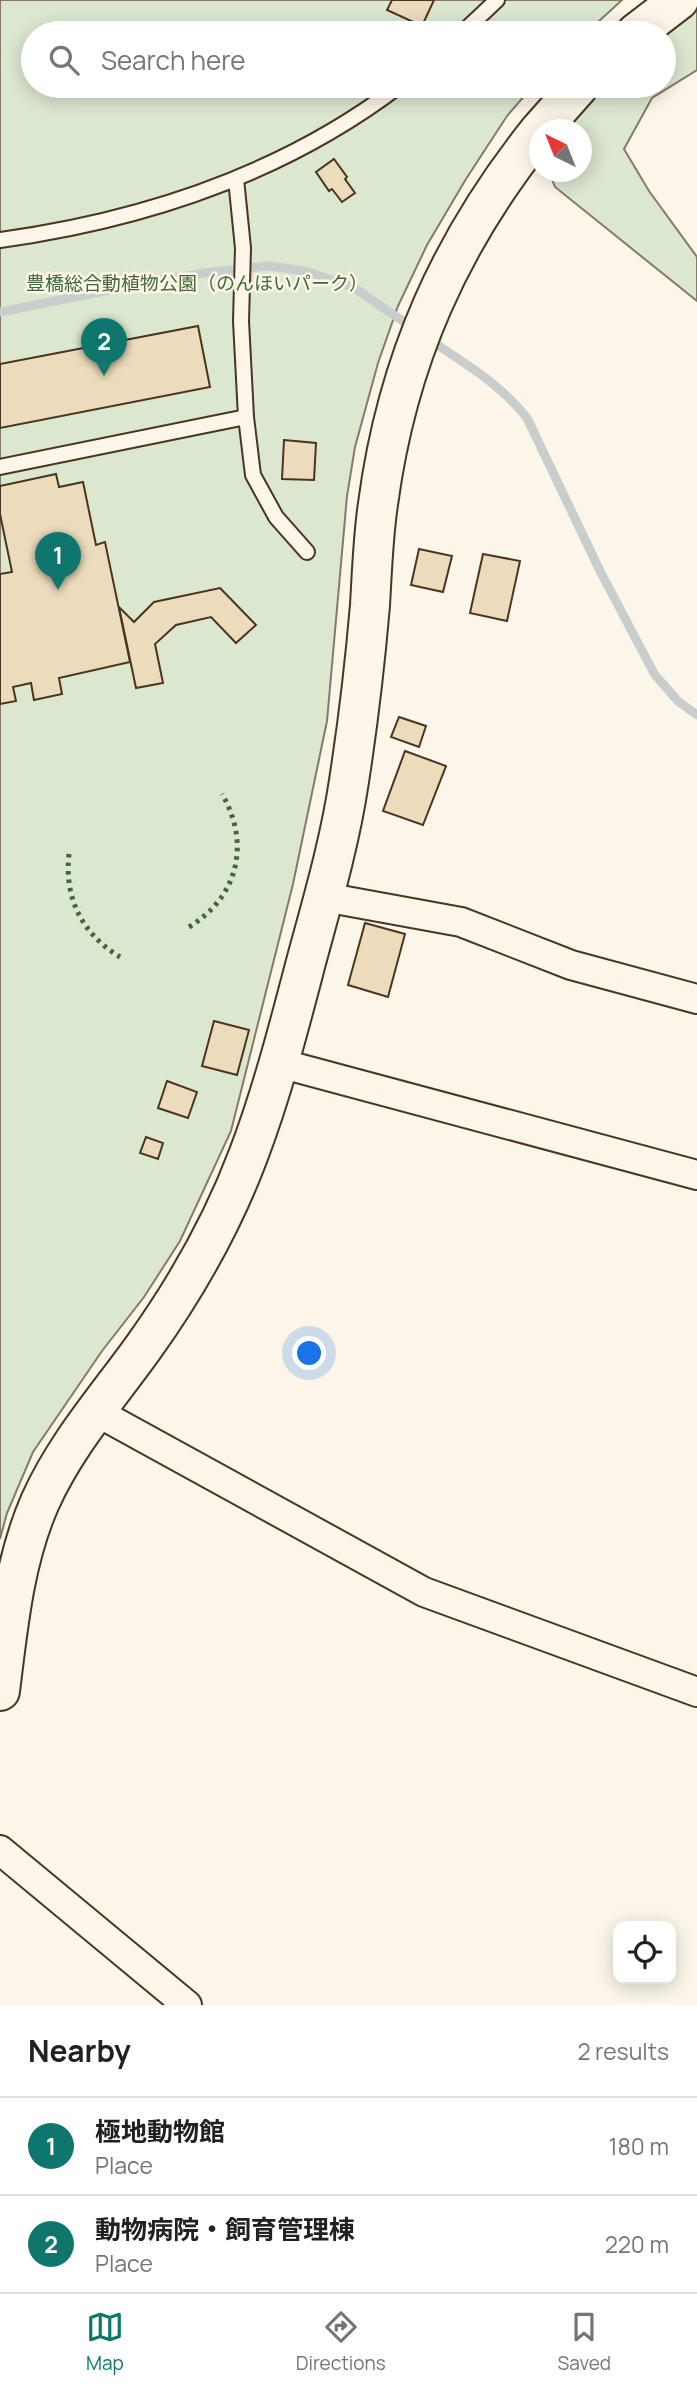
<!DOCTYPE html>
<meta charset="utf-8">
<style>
:root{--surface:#fff;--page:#f2f2f2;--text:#202124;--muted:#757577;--line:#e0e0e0;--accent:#0f766e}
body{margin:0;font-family:Manrope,"Noto Sans JP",sans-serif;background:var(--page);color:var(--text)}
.controls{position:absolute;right:21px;bottom:21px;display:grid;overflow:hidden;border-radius:14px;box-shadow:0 4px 18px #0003}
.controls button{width:63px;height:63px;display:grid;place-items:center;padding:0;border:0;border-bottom:2px solid var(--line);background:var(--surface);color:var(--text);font:35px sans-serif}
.compass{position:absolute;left:529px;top:119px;width:63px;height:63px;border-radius:50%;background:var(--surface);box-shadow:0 4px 18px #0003;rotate:317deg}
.you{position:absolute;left:310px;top:1354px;width:24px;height:24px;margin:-18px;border:5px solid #fff;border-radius:50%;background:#1a73e8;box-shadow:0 0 0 10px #1a73e833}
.badge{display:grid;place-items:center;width:46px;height:46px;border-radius:50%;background:var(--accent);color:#fff;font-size:23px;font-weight:700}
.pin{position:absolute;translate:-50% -58px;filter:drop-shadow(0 2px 4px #0008)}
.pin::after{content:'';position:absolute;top:37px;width:24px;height:21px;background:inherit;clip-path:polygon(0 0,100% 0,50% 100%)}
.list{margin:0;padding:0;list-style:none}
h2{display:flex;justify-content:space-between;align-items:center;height:91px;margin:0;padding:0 28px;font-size:30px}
h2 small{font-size:23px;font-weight:400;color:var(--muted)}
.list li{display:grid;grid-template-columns:46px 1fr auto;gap:21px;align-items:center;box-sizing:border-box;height:98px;padding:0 28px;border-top:2px solid var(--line)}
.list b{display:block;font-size:26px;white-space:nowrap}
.list p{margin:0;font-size:23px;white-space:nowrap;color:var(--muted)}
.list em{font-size:23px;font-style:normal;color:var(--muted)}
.icon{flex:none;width:38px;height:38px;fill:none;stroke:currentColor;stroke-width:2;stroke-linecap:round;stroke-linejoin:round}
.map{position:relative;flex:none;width:697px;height:2005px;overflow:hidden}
.search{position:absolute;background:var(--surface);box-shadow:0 4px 18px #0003;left:21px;right:21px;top:21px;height:77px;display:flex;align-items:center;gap:18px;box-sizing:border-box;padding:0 24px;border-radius:38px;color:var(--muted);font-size:26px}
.sheet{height:287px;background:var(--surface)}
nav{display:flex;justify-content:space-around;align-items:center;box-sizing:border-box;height:98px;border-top:2px solid var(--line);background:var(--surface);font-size:19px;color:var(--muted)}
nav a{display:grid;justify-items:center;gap:4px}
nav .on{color:var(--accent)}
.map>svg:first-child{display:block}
</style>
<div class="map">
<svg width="697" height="2005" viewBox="0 0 697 2005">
<rect width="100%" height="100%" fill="#fbf6e9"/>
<!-- green -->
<path fill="#dce7d0" stroke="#887966" stroke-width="2" d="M 0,0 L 622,0 L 586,33 L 33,33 L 33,86 L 533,86 L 507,116 L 466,179 L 427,245 L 398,306 L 378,363 L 355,447 L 347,496 L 327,721 L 293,884 L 231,1131 L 180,1241 L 144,1297 L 102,1351 L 33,1452 L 7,1513 L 0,1539 Z
M 697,7 L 697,70 L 652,98 L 624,149 L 649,191 L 697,257 L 697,301 L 555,187 L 549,172 L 582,172 L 582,130 L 558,129 L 599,86 L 664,86 L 664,33 L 659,33 Z"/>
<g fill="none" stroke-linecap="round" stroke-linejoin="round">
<!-- stream -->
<path stroke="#c9cecd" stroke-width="9" d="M 0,312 L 149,282 L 211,272 L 269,266 L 305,271 L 353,287 L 413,328
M 430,340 C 467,365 498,382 527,418 L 601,573 L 655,675 L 678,701 L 697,715"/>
</g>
<!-- building -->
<path fill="#ecdcbc" stroke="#4a3520" stroke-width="2" d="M 392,0 L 434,0 L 422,26 L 387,10 Z
M 334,159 L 347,177 L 345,179 L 355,193 L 342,202 L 332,189 L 329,191 L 316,172 Z
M 198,326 L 210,387 L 0,428 L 0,364 Z
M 284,440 L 316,443 L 314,480 L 282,479 Z
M 56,474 L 59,487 L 83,482 L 96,545 L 105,542 L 130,662 L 59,678 L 62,694 L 34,700 L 31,683 L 13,687 L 16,701 L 0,704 L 0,574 L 12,572 L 0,514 L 0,486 Z
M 419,549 L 452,556 L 443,592 L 411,585 Z
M 483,554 L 520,561 L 507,621 L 470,613 Z
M 220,588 L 256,625 L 236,643 L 211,617 L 176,625 L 155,644 L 163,683 L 136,688 L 119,607 L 134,622 L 154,602 Z
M 399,717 L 426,726 L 419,747 L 391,737 Z
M 405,751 L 446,766 L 423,825 L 383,811 Z
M 365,923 L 405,934 L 388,997 L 348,985 Z
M 214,1021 L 249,1030 L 237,1075 L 202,1066 Z
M 167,1081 L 197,1092 L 188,1118 L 158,1108 Z
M 146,1137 L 163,1143 L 158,1159 L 140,1153 Z"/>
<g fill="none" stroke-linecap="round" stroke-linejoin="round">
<defs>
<path id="lane" d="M 462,33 L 497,0
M 236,179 L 243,248 L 241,321 L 246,417 L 253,475 L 276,517 L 307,552
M 0,240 C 144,220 283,174 399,86
M 0,467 L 246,417"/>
<path id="street" d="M 324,897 L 461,922 L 571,965 L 697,999
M 279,1063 L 697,1175
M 95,1411 L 424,1592 L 697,1692
M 0,1850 L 187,2005"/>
<path id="secondary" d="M 636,33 L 679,0
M 540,130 L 579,86
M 0,1691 C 8,1627 14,1561 40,1502 C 66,1444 107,1398 143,1348 C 186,1288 222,1225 248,1156 C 272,1093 289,1027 306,962 C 322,903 340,842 349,781 C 358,723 365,664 370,605 C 372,572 373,537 378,504 C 397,361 450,242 540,130"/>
</defs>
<!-- lane casing -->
<use href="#lane" stroke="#4a3520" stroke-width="18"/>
<!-- street casing -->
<use href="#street" stroke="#4a3520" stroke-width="32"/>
<!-- secondary casing -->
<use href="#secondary" stroke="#4a3520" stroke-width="42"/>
<!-- lane -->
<use href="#lane" stroke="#fbf6e9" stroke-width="14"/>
<!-- street -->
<use href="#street" stroke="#fbf6e9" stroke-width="28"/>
<!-- secondary -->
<use href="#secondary" stroke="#fbf6e9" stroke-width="38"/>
<!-- hedge -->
<path stroke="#436837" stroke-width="5" stroke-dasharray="3.5 5" stroke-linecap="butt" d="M 69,854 C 64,898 82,934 120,957
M 189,927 C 238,897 251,844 222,794"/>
</g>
<g text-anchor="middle" stroke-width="5" stroke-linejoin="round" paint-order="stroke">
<!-- park labels -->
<g font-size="19" fill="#436837" stroke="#fbf6e9">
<text x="197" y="290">豊橋総合動植物公園（のんほいパーク）</text>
</g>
</g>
</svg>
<div class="controls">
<button><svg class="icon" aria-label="locate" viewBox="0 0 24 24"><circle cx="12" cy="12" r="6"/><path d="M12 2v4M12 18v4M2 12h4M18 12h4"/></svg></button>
</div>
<svg class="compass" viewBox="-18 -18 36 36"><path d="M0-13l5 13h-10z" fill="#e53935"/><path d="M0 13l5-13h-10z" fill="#757577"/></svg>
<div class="you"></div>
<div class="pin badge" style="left:58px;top:590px">1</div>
<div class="pin badge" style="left:104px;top:376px">2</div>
<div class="search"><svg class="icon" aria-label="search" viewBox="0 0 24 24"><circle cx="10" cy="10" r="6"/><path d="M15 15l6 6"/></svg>Search here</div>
</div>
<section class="sheet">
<h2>Nearby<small>2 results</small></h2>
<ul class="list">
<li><span class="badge">1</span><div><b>極地動物館</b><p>Place</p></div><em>180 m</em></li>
<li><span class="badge">2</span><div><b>動物病院・飼育管理棟</b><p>Place</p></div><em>220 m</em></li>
</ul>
</section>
<nav>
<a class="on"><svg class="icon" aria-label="map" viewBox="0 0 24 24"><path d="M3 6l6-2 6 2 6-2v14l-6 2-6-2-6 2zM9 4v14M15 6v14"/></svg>Map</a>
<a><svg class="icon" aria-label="directions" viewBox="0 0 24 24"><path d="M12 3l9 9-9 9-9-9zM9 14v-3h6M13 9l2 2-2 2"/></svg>Directions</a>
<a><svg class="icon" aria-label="saved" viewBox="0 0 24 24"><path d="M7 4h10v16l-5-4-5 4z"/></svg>Saved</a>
</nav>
